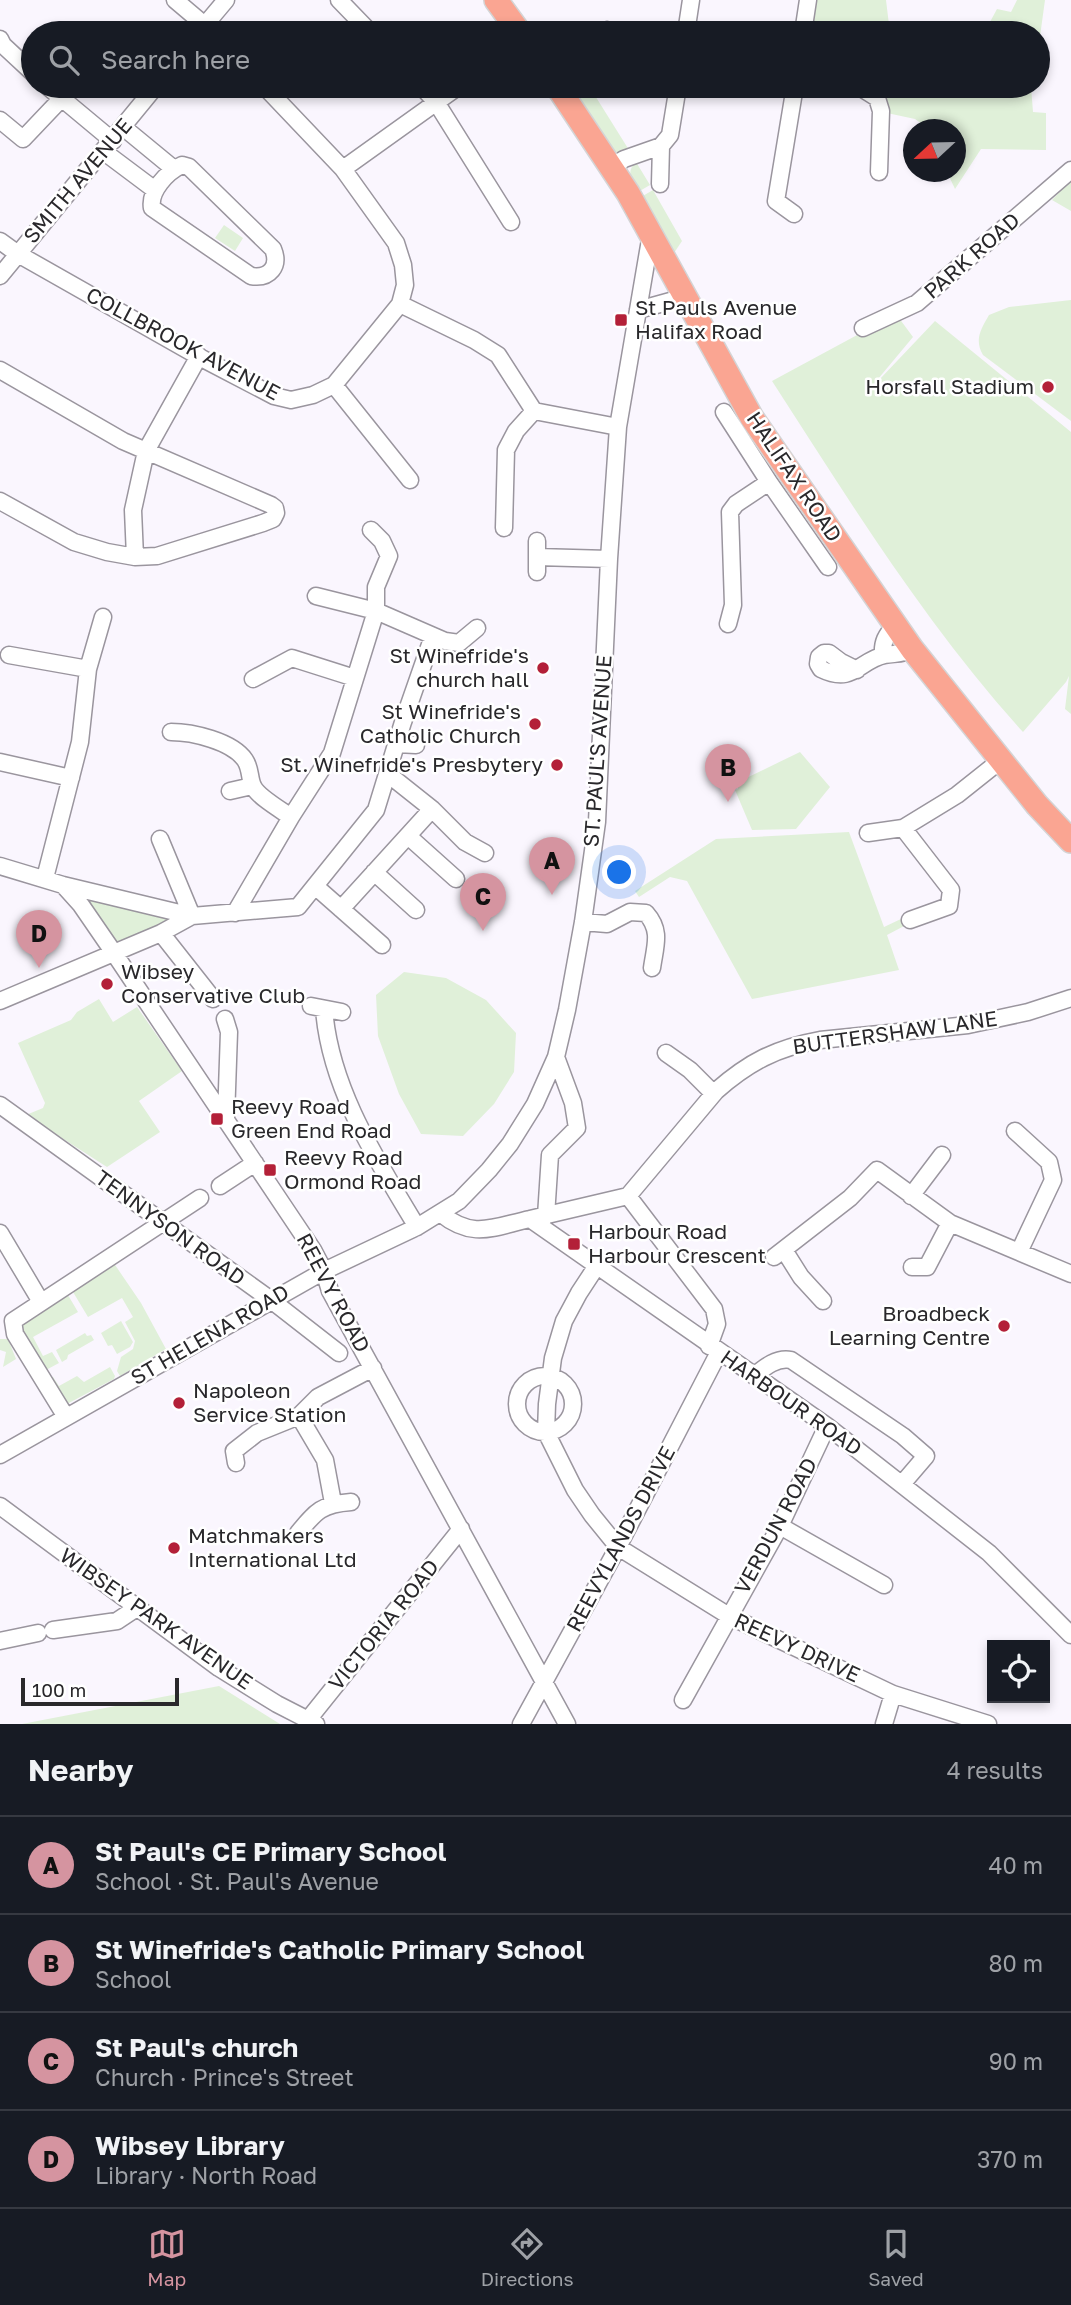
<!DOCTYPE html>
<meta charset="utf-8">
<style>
:root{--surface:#171b24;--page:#20242c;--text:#f1f3f6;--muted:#9ea1a6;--line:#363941;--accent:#d594a0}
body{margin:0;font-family:"Golos Text",sans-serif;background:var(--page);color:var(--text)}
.controls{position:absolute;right:21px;bottom:21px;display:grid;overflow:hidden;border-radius:0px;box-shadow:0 4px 10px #0003}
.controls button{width:63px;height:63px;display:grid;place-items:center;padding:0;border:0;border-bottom:2px solid var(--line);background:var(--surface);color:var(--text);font:35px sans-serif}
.compass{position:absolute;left:903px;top:119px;width:63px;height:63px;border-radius:50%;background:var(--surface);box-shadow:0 4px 10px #0003;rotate:248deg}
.scale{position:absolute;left:21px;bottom:18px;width:158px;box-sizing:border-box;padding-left:7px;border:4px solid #29282b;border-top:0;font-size:19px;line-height:24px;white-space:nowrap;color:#29282b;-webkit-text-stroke:5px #fff;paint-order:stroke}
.you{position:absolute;left:620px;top:873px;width:24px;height:24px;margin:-18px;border:5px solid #fff;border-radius:50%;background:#1a73e8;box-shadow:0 0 0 10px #1a73e833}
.badge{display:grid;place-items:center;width:46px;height:46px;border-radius:50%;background:var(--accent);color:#111;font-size:23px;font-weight:700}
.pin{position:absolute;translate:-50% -58px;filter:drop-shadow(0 2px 4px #0008)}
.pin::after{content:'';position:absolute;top:37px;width:24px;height:21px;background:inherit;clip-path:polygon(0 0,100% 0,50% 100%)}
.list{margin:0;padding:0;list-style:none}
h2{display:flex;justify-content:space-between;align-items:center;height:91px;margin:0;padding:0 28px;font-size:30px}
h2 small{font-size:23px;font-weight:400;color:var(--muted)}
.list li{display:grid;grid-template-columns:46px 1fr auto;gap:21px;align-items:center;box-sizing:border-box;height:98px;padding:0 28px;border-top:2px solid var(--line)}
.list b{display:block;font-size:26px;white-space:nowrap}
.list p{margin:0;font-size:23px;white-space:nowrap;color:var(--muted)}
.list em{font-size:23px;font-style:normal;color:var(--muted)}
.icon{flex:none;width:38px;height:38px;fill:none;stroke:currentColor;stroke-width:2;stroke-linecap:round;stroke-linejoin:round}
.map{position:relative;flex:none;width:1071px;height:1724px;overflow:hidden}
.search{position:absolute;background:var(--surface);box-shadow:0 4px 10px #0003;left:21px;right:21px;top:21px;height:77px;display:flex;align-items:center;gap:18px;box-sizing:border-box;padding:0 24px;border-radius:38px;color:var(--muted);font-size:26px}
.sheet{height:483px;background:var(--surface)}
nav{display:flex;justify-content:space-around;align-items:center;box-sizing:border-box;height:98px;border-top:2px solid var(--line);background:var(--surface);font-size:19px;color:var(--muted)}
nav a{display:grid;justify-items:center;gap:4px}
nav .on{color:var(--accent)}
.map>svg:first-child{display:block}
</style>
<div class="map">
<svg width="1071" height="1724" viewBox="0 0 1071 1724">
<rect width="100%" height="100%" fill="#faf6fe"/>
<!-- green -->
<path fill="#e0f0d9" d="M 814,0 L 886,0 L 890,33 L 809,33 Z
M 1017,0 L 1045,0 L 1038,51 L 1038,33 L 984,33 L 997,9 L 1011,12 Z
M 581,86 L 589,86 L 629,150 L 621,153 L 613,152 L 572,89 Z
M 870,86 L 1031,86 L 1033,112 L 1046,113 L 1046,150 L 981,149 L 955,189 L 947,172 L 956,172 L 956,130 L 929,129 L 915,119 L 887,113 Z
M 636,162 L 650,185 L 638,192 C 632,181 625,172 636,162 Z
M 1071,180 L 1071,211 L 1052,200 Z
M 653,190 L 682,241 L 674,253 L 641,197 Z
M 224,225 L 243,238 L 235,251 L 215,238 Z
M 1071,300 L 1071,421 L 983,355 C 974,340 981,329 989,315 L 1009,307 Z
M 896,314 L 913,337 L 878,379 L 880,393 L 879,380 L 935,321 L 1071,432 L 1071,714 L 1065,709 L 1069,676 L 1066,682 L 1023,732 C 926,625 850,502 772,381 Z
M 800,752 L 830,787 L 796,829 L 752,830 L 735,790 L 738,789 L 738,782 Z
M 849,832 L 884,927 L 903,918 L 906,925 L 887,935 L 899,970 L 752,999 L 687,881 L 670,877 L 639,897 L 635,891 L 716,839 Z
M 87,899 L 168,919 L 168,922 L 116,943 Z
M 404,972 L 446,978 L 486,1000 L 516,1033 L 514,1072 L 494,1104 L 463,1136 L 421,1134 L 399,1094 L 378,1036 L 376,995 Z
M 99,999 L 113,1022 L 137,1007 L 182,1071 L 139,1101 L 160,1132 L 107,1167 L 26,1115 L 43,1108 L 45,1103 L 18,1043 L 71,1020 L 77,1012 Z
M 111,1259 L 141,1303 L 166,1349 L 120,1376 L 117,1371 L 121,1357 L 133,1349 L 135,1341 L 125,1322 L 133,1317 L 122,1298 L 88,1317 L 70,1287 Z
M 65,1290 L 78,1312 L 33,1337 L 43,1356 L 52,1352 L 59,1363 L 46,1370 L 22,1332 L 22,1325 Z
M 121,1321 L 133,1342 L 130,1347 L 117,1354 L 112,1345 L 108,1346 L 101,1333 Z
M 85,1333 L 87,1336 L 91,1335 L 94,1340 L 68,1355 L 67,1359 L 62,1362 L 56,1350 Z
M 0,1339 L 8,1339 L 16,1359 L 3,1367 L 6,1352 L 0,1350 Z
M 110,1367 L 115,1376 L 114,1379 L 67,1404 L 49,1376 L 53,1377 L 59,1386 L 77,1376 L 84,1382 Z
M 219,1686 L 280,1724 L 22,1724 Z"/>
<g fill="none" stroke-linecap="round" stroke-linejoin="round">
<defs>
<path id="minor" d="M 175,0 L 214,33
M 339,0 L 371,33
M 200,31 L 226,0
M 607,33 L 607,30
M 686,33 L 691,0
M 803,33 L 808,0
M 0,39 L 3,45 L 33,73
M 47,86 L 113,141
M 421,86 L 436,102 L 511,222
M 858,86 L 877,98 L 881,111 L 879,172
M 0,120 L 23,139 L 61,99
M 123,127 L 174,169
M 103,151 L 155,190
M 182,165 L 189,167 L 273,249 C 280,266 270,279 251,276 L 152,208 C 149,191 167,172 182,165 Z
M 612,167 L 624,159 L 661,146
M 343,169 L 459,86
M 660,184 L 661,146 L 670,135 L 678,86
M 794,214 L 776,201 L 795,86
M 0,241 L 18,254 L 205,360 L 274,396 L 291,400 L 313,395 L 334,385 L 400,304 L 405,285 L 403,265 L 396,243 L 343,169 L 264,86
M 0,276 L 156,86
M 400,304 L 474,340 L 498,355 L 534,411
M 638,310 L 685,297
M 863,328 L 917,303 L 1071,170
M 0,370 L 123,441 L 271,505 L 275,508 L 276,513 L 273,519 L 263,523 L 157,556 L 135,557 L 107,552 L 74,542 L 0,501
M 334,385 L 410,480
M 724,412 L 769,482 L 828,567
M 504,528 L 506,450 L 516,431 L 534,411 L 618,427
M 135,557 L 133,510 L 146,451 L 199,356
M 537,557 L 609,559
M 537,572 L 537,541
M 316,596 L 376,611 L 445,641 L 459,643 L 477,628
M 728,624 L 733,605 L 730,512 L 736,504 L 769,482
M 9,655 L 88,669
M 883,655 C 882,642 886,635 895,625
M 857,670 L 841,662 L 829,653 L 824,653 L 819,657 L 818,664 L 821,669 C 854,685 859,660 885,655 C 895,653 902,655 912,649
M 253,679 L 292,658 L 355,678
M 171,732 C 192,732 232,741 245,760 C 251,769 249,778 253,786 C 257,796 281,810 291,817
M 396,744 L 416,745
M 0,762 L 71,778
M 388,774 L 432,809 L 465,842 L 485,853
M 230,791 L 252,786
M 903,828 L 951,890 L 949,906 L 910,920
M 868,833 L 903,828 L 957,795 L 1001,760
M 408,836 L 456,879
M 0,866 L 63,885 L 192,916 L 298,907 L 376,810 L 403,722 L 433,636
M 374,872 L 416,910
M 45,878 L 80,742 L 88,669 L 103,617
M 63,885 L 81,905 L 114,953 L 313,1250 L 324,1271 L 330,1291 L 567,1724
M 315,886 L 382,945
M 341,909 L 432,809
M 235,913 L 291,817 L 332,753 L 376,611 L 376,587 L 389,556 L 382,541 L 371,530
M 583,922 L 607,924 L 630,912 L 646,913 C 662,931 655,946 652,968
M 161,933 L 213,999
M 0,1001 L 161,933 L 192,916 L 160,839
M 311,1006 L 342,1012
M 324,1009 C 330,1089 377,1160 417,1227
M 225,1019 L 229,1032 L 226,1118
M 666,1053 L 690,1070 L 713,1093
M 0,1105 L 271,1300 L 339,1353
M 1015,1131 L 1049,1162 L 1053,1180 L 1019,1252
M 220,1186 L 255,1163
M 628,1196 L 714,1309 L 717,1324 L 709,1346
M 911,1196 L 942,1155
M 440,1213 C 473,1240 493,1227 530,1219 L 827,1426 L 989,1553 L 1071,1635
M 546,1216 L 550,1155 L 577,1128 L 573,1103 L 556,1057
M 530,1219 L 628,1196 L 716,1091 C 749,1062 776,1048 820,1040 L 968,1025 L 1028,1012 L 1071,998
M 0,1233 L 41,1302
M 784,1250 L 801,1277 L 823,1301
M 774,1257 L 850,1198 L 877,1170 L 950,1223 L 1071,1274
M 596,1267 L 579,1293 L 564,1321 L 553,1358 L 547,1404 L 546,1432 L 575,1490 L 592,1515 L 618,1547 L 729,1616 L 893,1694 L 988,1724
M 912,1267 L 927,1267 L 950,1223
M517 1404a28 28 0 1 1 56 0a28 28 0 1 1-56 0Z
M 754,1376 C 765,1367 777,1357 791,1360 L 903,1436 L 926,1456 L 902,1484
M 299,1416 L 325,1460 L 333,1503
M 66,1417 L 15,1334 L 13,1321 L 200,1198
M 0,1455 L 324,1271 L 417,1227 L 459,1201 L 489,1170 L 510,1144 L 535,1104 L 556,1057 L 567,1010 L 583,922 L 597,822 L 609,559 L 618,427 L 651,234
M 236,1463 L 234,1451 L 257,1433 L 299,1416 L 318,1397 L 373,1368
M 0,1506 L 219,1668 L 277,1704 L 316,1724
M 780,1526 L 884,1585
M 298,1533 C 316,1511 322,1504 351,1502
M 53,1630 L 117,1621 L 138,1607
M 0,1641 L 38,1633
M 683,1700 L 780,1526 L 827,1426
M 307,1721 L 461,1529
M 521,1724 L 618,1547 L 719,1352
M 884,1724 L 893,1694"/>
<path id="highway" d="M 496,0 L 520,33
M 557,86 L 628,193 L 752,418 L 912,649 L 1037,805 L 1071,841"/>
</defs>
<!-- minor casing -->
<use href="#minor" stroke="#9a959e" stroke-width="19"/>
<!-- highway casing -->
<use href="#highway" stroke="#d4d4d5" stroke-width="26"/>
<!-- minor -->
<use href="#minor" stroke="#fff" stroke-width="16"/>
<!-- highway -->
<use href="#highway" stroke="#faa592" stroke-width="23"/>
</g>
<!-- markers -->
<g fill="#b32038" stroke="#fff" stroke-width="2.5">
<rect x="614" y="313" width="14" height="14" rx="3.5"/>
<circle cx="1048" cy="387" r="7"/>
<circle cx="543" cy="668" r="7"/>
<circle cx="535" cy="724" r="7"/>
<circle cx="557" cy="765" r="7"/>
<circle cx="107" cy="984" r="7"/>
<rect x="210" y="1112" width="14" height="14" rx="3.5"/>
<rect x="263" y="1163" width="14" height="14" rx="3.5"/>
<rect x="567" y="1237" width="14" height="14" rx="3.5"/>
<circle cx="1004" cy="1326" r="7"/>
<circle cx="179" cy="1403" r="7"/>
<circle cx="174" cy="1548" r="7"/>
</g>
<g text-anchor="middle" stroke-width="5" stroke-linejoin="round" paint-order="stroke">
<!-- street labels -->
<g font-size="21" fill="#29282b" stroke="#fff">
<text transform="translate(78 181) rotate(-50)" y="7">SMITH AVENUE</text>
<text transform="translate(972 256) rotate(-41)" y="7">PARK ROAD</text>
<text transform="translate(183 344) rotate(28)" y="7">COLLBROOK AVENUE</text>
<text transform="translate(794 477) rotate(56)" y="7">HALIFAX ROAD</text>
<text transform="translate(598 751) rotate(-86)" y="7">ST. PAUL'S AVENUE</text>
<text transform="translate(895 1033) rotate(-8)" y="7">BUTTERSHAW LANE</text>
<text transform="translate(170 1228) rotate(36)" y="7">TENNYSON ROAD</text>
<text transform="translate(333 1293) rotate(62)" y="7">REEVY ROAD</text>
<text transform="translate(210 1335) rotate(-30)" y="7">ST HELENA ROAD</text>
<text transform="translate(791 1403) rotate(35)" y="7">HARBOUR ROAD</text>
<text transform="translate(776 1526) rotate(-62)" y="7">VERDUN ROAD</text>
<text transform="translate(621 1539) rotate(-62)" y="7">REEVYLANDS DRIVE</text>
<text transform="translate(156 1619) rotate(35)" y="7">WIBSEY PARK AVENUE</text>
<text transform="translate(384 1625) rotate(-51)" y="7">VICTORIA ROAD</text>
<text transform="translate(797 1648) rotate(25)" y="7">REEVY DRIVE</text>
</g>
<!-- poi labels -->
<g font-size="21" fill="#29282b" stroke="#fff" text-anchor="start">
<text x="635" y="315">St Pauls Avenue<tspan x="635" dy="24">Halifax Road</tspan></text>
<text x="1034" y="394" text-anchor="end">Horsfall Stadium</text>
<text x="529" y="663" text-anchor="end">St Winefride's<tspan x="529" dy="24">church hall</tspan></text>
<text x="521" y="719" text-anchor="end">St Winefride's<tspan x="521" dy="24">Catholic Church</tspan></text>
<text x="543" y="772" text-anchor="end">St. Winefride's Presbytery</text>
<text x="121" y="979">Wibsey<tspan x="121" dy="24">Conservative Club</tspan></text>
<text x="231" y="1114">Reevy Road<tspan x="231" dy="24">Green End Road</tspan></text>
<text x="284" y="1165">Reevy Road<tspan x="284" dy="24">Ormond Road</tspan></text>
<text x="588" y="1239">Harbour Road<tspan x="588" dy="24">Harbour Crescent</tspan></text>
<text x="990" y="1321" text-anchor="end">Broadbeck<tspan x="990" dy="24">Learning Centre</tspan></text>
<text x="193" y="1398">Napoleon<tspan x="193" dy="24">Service Station</tspan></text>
<text x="188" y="1543">Matchmakers<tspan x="188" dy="24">International Ltd</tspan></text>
</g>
</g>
</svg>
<div class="controls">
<button><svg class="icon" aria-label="locate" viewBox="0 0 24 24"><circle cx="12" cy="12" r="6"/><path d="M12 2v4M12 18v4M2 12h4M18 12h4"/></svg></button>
</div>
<svg class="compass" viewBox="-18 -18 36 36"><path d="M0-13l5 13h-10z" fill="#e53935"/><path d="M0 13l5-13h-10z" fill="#9ea1a6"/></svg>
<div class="scale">100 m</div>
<div class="you"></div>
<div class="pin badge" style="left:552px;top:895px">A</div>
<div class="pin badge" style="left:728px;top:802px">B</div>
<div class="pin badge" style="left:483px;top:931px">C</div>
<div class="pin badge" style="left:39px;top:968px">D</div>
<div class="search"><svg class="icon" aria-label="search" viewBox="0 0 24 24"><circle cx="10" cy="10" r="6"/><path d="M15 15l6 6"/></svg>Search here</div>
</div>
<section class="sheet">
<h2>Nearby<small>4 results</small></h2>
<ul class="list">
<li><span class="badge">A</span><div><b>St Paul's CE Primary School</b><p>School · St. Paul's Avenue</p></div><em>40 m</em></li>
<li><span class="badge">B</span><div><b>St Winefride's Catholic Primary School</b><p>School</p></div><em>80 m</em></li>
<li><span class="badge">C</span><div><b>St Paul's church</b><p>Church · Prince's Street</p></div><em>90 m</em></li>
<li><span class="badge">D</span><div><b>Wibsey Library</b><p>Library · North Road</p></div><em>370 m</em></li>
</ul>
</section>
<nav>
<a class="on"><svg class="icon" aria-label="map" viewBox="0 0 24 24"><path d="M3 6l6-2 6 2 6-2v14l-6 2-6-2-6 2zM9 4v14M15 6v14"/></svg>Map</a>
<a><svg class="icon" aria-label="directions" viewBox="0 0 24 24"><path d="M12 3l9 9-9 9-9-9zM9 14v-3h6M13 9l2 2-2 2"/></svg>Directions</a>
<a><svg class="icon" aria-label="saved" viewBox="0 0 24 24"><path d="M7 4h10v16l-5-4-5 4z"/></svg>Saved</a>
</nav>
